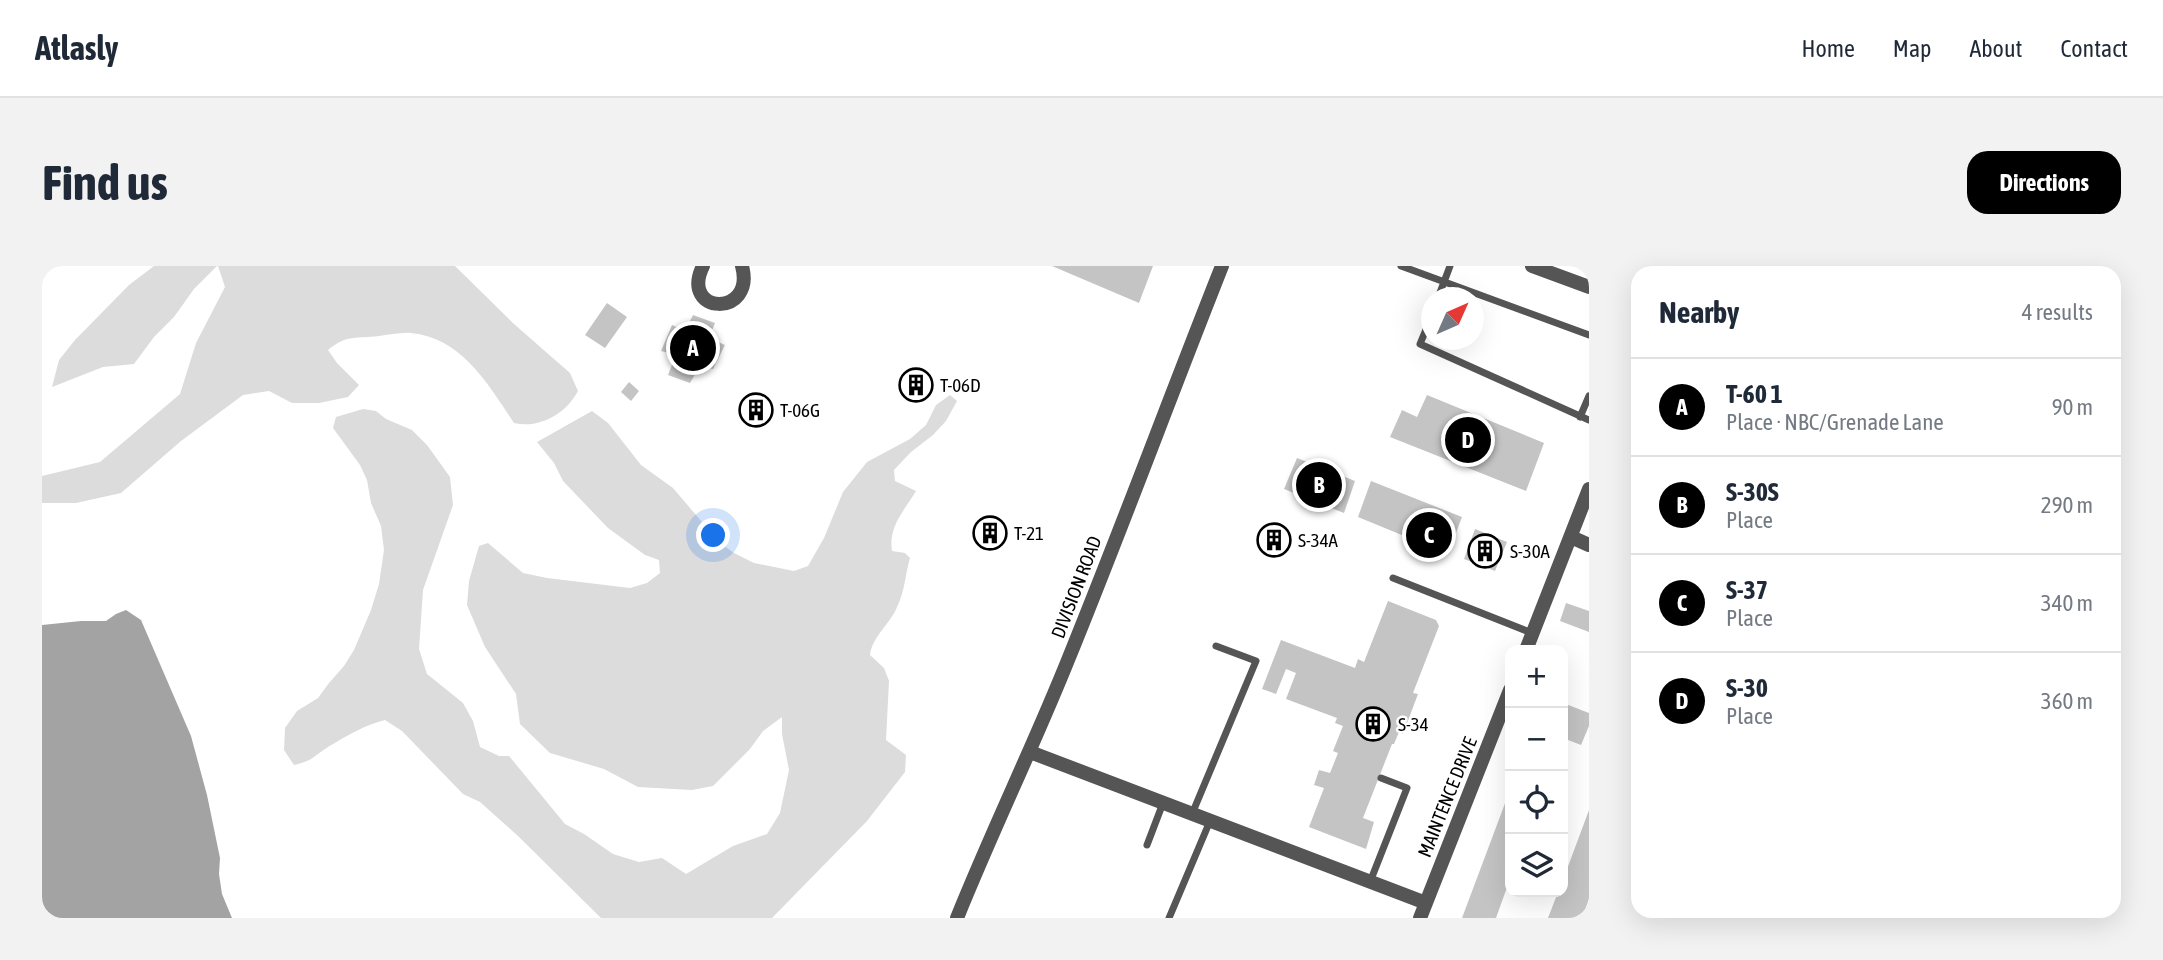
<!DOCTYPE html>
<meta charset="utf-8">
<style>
:root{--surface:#fff;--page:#f2f2f3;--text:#1f2937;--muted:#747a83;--line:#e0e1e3;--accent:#000}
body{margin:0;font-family:"Asap Condensed",sans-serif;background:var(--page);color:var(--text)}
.controls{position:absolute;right:21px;bottom:21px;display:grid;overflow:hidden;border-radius:14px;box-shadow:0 7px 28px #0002}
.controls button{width:63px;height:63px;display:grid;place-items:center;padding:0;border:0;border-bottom:2px solid var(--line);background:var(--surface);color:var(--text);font:35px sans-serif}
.compass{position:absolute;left:1379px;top:21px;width:63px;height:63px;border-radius:50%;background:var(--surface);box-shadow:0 7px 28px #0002;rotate:45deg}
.you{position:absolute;left:672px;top:270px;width:24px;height:24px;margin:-18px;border:5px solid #fff;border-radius:50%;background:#1a73e8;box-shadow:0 0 0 10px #1a73e833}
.badge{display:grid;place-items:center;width:46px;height:46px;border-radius:50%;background:var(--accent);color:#fff;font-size:23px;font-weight:700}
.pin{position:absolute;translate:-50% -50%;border:4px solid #fff;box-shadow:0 2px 7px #0006}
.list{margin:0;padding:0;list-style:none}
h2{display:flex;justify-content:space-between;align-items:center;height:91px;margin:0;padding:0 28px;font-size:30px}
h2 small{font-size:23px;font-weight:400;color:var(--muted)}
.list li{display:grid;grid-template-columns:46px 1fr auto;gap:21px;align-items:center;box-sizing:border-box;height:98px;padding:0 28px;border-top:2px solid var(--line)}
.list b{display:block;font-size:26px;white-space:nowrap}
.list p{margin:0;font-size:23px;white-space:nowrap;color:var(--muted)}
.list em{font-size:23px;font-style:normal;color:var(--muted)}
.icon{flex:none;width:38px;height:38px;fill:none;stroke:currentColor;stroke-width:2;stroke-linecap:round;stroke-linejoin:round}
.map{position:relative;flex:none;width:1547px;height:652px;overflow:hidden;border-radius:21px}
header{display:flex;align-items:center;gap:42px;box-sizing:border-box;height:98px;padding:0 35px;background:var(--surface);border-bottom:2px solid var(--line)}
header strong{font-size:33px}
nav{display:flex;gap:38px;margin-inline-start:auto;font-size:24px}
.intro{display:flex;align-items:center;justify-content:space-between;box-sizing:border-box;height:168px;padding:0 42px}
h1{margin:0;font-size:49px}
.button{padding:18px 32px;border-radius:21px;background:var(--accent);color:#fff;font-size:24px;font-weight:700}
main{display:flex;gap:42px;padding:0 42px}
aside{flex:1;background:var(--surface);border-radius:21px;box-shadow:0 7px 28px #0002}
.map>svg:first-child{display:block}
</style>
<header>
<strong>Atlasly</strong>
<nav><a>Home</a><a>Map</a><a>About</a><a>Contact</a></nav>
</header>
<div class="intro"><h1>Find us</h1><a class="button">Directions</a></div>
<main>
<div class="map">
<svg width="1547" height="652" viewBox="0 0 1547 652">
<rect width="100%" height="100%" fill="#fff"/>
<!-- green -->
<path fill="#dcdcdc" d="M 112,0 L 175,0 L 152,23 L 132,51 L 112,71 L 92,98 L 61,101 L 10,121 L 17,94 L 33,74 L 87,19 Z
M 176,0 L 413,0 L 472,58 L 528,107 L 536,125 C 524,148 497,163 472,157 C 446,118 420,72 369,67 C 359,66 347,69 337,70 C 314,73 305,68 286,84 L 295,97 L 317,119 L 306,131 L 277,137 L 250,137 L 227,125 L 201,129 L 139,175 L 79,227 L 34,237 L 0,237 L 0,210 L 58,196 L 138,128 L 154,77 L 183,21 Z
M 908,129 L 915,135 L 904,155 L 891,169 L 869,186 L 852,204 L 853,215 L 874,225 C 862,245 846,261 850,285 L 863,287 L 868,292 C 863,309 863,325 855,341 C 848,358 830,371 828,389 L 842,402 L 847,415 L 844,474 L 864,489 L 863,506 L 825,555 L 730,652 L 559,652 L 476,570 L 438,536 L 421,528 L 360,465 L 343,454 C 323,459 304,470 286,481 C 270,491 273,494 252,499 L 242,484 L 243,462 L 255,445 L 276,432 L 287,417 L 302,400 L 312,384 L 329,344 L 337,318 L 342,284 L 339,260 L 329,237 L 325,214 L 318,199 L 291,162 L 294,151 L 321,143 L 334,145 L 344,153 L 370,164 L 385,179 L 408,211 L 411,239 L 381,324 L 377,383 L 385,408 L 421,437 L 431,455 L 438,481 L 457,490 L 467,490 L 523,558 L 542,568 L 571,588 L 597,596 L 620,592 L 644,608 L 691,580 L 725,568 L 738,547 L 747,504 L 740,468 L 740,451 L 721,465 L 708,483 L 671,520 L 650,524 L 596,521 L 562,503 L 508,487 L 478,458 L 474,428 L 443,381 L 425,339 L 427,315 L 437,280 L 446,277 L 481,307 L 505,312 L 588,322 L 605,317 L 618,307 L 617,294 L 603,289 L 566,262 L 521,215 L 512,197 L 495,176 L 550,145 L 566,157 L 599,199 L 631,222 L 677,276 L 692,287 L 712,297 L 752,305 L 766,300 L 782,272 L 801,226 L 825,196 L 868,173 L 884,159 L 894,139 Z"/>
<!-- water -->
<path fill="#a3a3a3" d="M 84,344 L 99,354 L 149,470 L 165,529 L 178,592 L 177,608 L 180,628 L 190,652 L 0,652 L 0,359 L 39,355 L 64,355 L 74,348 Z"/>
<!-- building -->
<path fill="#c4c4c4" d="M 1010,0 L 1111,0 L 1097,37 Z
M 565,37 L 585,51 L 563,82 L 543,69 Z
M 651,49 L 673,57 L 667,72 L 683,79 L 671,103 L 658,100 L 648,117 L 626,109 L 634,89 L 619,85 L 630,59 L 643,65 Z
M 587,116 L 597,125 L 589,135 L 579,126 Z
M 1385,129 L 1502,177 L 1484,225 L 1348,171 L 1360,144 L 1375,151 Z
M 1255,192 L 1313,215 L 1302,247 L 1242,223 Z
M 1329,215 L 1420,251 L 1406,288 L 1316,251 Z
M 947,252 L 954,253 L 948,281 L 941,280 Z
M 1225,263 L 1244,271 L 1239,284 L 1220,276 Z
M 1433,263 L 1465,276 L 1453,305 L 1422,293 Z
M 1346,335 L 1394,354 L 1397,360 L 1371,427 L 1376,428 L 1361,468 L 1357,466 L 1352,478 L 1350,478 L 1321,552 L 1332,556 L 1324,583 L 1267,561 L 1282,522 L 1272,519 L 1277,504 L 1288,507 L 1296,487 L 1291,485 L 1301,460 L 1293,457 L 1295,452 L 1244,433 L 1254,407 L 1244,403 L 1234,428 L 1220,423 L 1239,374 L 1313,402 L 1316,393 L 1322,396 Z
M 1524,337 L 1547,345 L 1547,366 L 1518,355 Z
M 1521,437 L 1547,447 L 1547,460 L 1539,479 L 1521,472 Z
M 1468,524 L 1468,613 L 1454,652 L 1420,652 Z
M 1547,544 L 1547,633 L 1540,652 L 1506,652 L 1516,626 L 1521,626 L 1521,614 Z"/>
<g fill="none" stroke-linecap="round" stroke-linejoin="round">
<!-- lane -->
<path stroke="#555" stroke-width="7" d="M 1359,0 L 1547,69
M 1396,32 L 1408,0
M 1390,49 L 1378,78 L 1547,154
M 1538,151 L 1547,130
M 1351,312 L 1490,367
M 1150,548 L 1214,395 L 1174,380
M 1105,579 L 1121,537
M 1328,616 L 1365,522 L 1339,512
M 1127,652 L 1168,555"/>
<!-- street -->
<path stroke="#555" stroke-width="14" d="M 661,0 C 637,49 714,52 700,0
M 1490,0 L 1547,21
M 1529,271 L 1547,279
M 1484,384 L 1547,223
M 988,486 L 1384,637
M 915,652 C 950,565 991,481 1026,394 C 1079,264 1128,131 1180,0
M 1378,652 L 1468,424"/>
</g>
<!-- icons -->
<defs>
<symbol id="building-ring" viewBox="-11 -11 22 22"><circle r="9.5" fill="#fff" stroke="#000" stroke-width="1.5"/><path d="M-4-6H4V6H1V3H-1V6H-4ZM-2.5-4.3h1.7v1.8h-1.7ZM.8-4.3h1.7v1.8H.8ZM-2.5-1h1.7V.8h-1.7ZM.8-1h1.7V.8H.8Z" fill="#000"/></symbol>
</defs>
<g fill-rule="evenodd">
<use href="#building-ring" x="855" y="100" width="38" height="38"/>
<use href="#building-ring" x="695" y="125" width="38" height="38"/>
<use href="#building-ring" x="929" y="248" width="38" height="38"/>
<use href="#building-ring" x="1213" y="255" width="38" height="38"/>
<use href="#building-ring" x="1424" y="266" width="38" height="38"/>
<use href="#building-ring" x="1312" y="439" width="38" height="38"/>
</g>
<g text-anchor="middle" stroke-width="5" stroke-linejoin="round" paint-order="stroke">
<!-- poi labels -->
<g font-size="19" fill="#000" stroke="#fff" text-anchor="start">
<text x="898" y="126">T-06D</text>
<text x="738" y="151">T-06G</text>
<text x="972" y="274">T-21</text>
<text x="1256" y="281">S-34A</text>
<text x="1468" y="292">S-30A</text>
<text x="1356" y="465">S-34</text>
</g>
<!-- street labels -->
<g font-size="19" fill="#000" stroke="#fff">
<text transform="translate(1034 321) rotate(-69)" y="7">DIVISION ROAD</text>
<text transform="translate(1405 531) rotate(-68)" y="7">MAINTENCE DRIVE</text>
</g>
</g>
</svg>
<div class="controls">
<button>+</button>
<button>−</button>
<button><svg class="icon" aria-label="locate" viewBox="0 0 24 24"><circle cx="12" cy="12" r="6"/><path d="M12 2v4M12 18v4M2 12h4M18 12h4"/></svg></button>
<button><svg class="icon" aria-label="layers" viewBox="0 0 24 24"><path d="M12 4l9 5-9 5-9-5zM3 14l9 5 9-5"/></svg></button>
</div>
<svg class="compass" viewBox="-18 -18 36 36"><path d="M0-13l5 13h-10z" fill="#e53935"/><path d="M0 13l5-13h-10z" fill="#747a83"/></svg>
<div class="you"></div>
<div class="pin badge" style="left:651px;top:82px">A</div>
<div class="pin badge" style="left:1277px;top:219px">B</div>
<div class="pin badge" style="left:1387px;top:269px">C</div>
<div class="pin badge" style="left:1426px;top:174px">D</div>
</div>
<aside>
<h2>Nearby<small>4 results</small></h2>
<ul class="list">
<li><span class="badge">A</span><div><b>T-60 1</b><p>Place · NBC/Grenade Lane</p></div><em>90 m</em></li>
<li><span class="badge">B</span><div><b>S-30S</b><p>Place</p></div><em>290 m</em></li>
<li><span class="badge">C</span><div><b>S-37</b><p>Place</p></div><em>340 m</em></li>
<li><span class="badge">D</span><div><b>S-30</b><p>Place</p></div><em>360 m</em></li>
</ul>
</aside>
</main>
